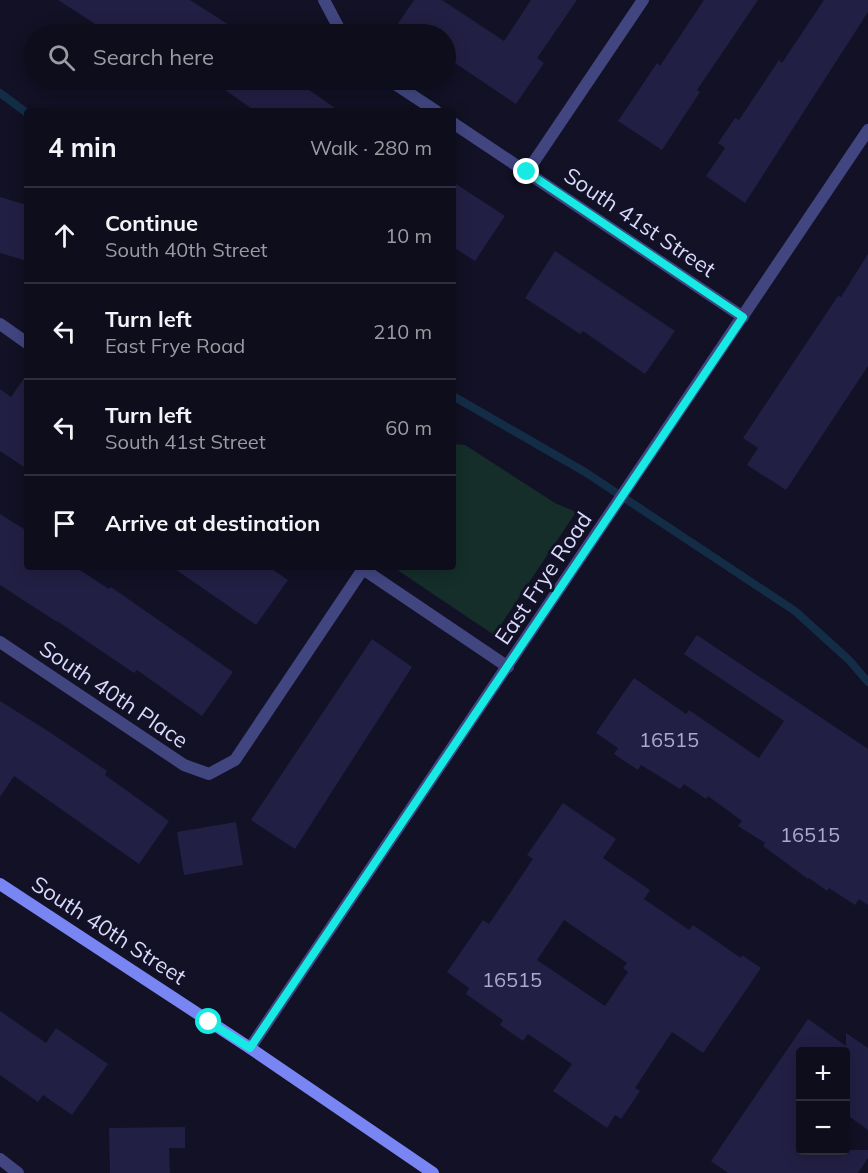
<!DOCTYPE html>
<meta charset="utf-8">
<style>
:root{--surface:#0e0d1c;--page:#1c1b29;--text:#f1f3f6;--muted:#9b9ca3;--line:#2e2d3b}
body{margin:0;font-family:Mulish,sans-serif;background:var(--page);color:var(--text)}
.controls{position:absolute;right:18px;bottom:18px;display:grid;overflow:hidden;border-radius:6px;box-shadow:0 3px 15px #0003}
.controls button{width:54px;height:54px;display:grid;place-items:center;padding:0;border:0;border-bottom:2px solid var(--line);background:var(--surface);color:var(--text);font:30px sans-serif}
.stop{position:absolute;width:18px;height:18px;margin:-14px;border:4px solid #16eae3;border-radius:50%;background:#fff}
.stop.end{background:#16eae3;border-color:#fff;box-shadow:0 2px 6px #0008}
.list{margin:0;padding:0;list-style:none}
h2{display:flex;justify-content:space-between;align-items:center;height:78px;margin:0;padding:0 24px;font-size:26px}
h2 small{font-size:20px;font-weight:400;color:var(--muted)}
.list li{display:grid;grid-template-columns:39px 1fr auto;gap:18px;align-items:center;box-sizing:border-box;height:96px;padding:0 24px;border-top:2px solid var(--line)}
.list b{display:block;font-size:22px;white-space:nowrap}
.list p{margin:0;font-size:20px;white-space:nowrap;color:var(--muted)}
.list em{font-size:20px;font-style:normal;color:var(--muted)}
.icon{flex:none;width:33px;height:33px;fill:none;stroke:currentColor;stroke-width:2;stroke-linecap:round;stroke-linejoin:round}
.map{position:relative;flex:none;width:868px;height:1173px;overflow:hidden}
.search{position:absolute;background:var(--surface);box-shadow:0 3px 15px #0003;left:24px;top:24px;width:432px;height:66px;display:flex;align-items:center;gap:15px;box-sizing:border-box;padding:0 21px;border-radius:33px;color:var(--muted);font-size:22px}
.panel{position:absolute;background:var(--surface);box-shadow:0 3px 15px #0003;left:24px;top:108px;width:432px;height:462px;border-radius:6px}
.map>svg:first-child{display:block}
</style>
<div class="map">
<svg width="868" height="1173" viewBox="0 0 868 1173">
<rect width="100%" height="100%" fill="#121125"/>
<!-- green -->
<path fill="#152e2a" d="M 453,444 L 465,445 L 555,503 L 576,512 L 494,635 L 393,567 L 453,567 Z"/>
<g fill="none" stroke-linecap="round" stroke-linejoin="round">
<!-- stream -->
<path stroke="#132d47" stroke-width="8" d="M 0,93 L 27,113
M 453,396 L 585,472 L 795,611 L 849,660 L 868,682"/>
</g>
<!-- building -->
<path fill="#221f44" fill-rule="evenodd" d="M 58,0 L 190,0 L 243,34 L 111,34 Z
M 414,0 L 442,0 L 504,41 L 531,0 L 577,0 L 537,58 L 544,63 L 516,104 L 446,57 L 446,34 L 391,34 Z
M 704,0 L 758,0 L 697,90 L 700,92 L 662,150 L 618,121 L 657,63 L 660,66 Z
M 824,0 L 868,0 L 868,12 L 745,203 L 706,176 L 725,148 L 718,143 L 735,118 L 739,120 L 779,60 L 782,63 Z
M 211,80 L 295,80 L 339,111 L 255,111 Z
M 453,182 L 505,216 L 475,261 L 453,247 Z
M 0,197 L 27,205 L 27,261 L 0,253 Z
M 555,251 L 675,331 L 645,374 L 583,331 L 580,334 L 525,298 Z
M 868,254 L 868,366 L 786,490 L 747,465 L 758,448 L 743,438 L 838,296 L 841,297 Z
M 27,374 L 27,469 L 0,451 L 0,389 L 11,397 Z
M 0,514 L 27,531 L 27,567 L 75,567 L 109,589 L 111,587 L 233,672 L 202,716 L 137,670 L 134,673 L 57,621 L 57,622 L 0,585 Z
M 172,567 L 269,567 L 288,580 L 256,625 Z
M 697,635 L 868,749 L 868,905 L 859,899 L 855,905 L 829,888 L 827,891 L 809,878 L 808,879 L 763,846 L 765,843 L 738,826 L 742,821 L 708,796 L 706,799 L 684,784 L 680,789 L 641,765 L 638,770 L 614,754 L 618,748 L 596,733 L 634,678 L 686,714 L 689,710 L 759,758 L 784,721 L 684,654 Z
M 372,639 L 412,667 L 295,849 L 251,820 Z
M 0,701 L 51,733 L 107,771 L 105,775 L 169,821 L 139,864 L 14,776 L 0,797 Z
M 563,803 L 616,839 L 603,858 L 650,890 L 644,899 L 689,930 L 693,925 L 741,958 L 742,955 L 761,968 L 703,1053 L 672,1032 L 635,1088 L 640,1091 L 621,1119 L 615,1115 L 607,1128 L 553,1091 L 572,1064 L 528,1034 L 523,1041 L 500,1025 L 503,1020 L 466,994 L 469,988 L 447,972 L 483,920 L 489,924 L 533,859 L 527,855 ZM 564,920 L 627,963 L 623,968 L 628,972 L 605,1006 L 537,960 Z
M 236,822 L 243,865 L 184,875 L 177,832 Z
M 0,1011 L 46,1043 L 56,1028 L 108,1064 L 72,1115 L 43,1095 L 38,1102 L 0,1075 Z
M 808,1019 L 846,1046 L 846,1033 L 868,1048 L 868,1130 L 846,1114 L 846,1052 L 801,1052 L 801,1150 L 868,1150 L 868,1158 L 858,1173 L 728,1173 L 711,1161 Z
M 185,1127 L 185,1148 L 169,1148 L 170,1173 L 110,1173 L 109,1128 Z"/>
<g fill="none" stroke-linecap="round" stroke-linejoin="round">
<!-- minor -->
<path stroke="#414680" stroke-width="12" d="M 324,0 L 342,34
M 389,80 L 436,111
M 453,123 L 743,317
M 527,172 L 643,0
M 0,324 L 27,343
M 360,567 L 508,667
M 0,642 L 184,765 L 209,774 L 235,760 L 363,569
M 0,1159 L 18,1173"/>
<!-- tertiary -->
<path stroke="#414680" stroke-width="12" d="M 250,1048 L 868,130"/>
<!-- secondary -->
<path stroke="#7885f3" stroke-width="12" d="M 0,884 L 250,1048 L 433,1173"/>
</g>
<g fill="none" stroke-linecap="round" stroke-linejoin="round">
<!-- route -->
<path stroke="#16eae3" stroke-width="8" d="M 209,1022 L 250,1048 L 743,317 L 527,172"/>
</g>
<g text-anchor="middle" stroke-width="6" stroke-linejoin="round" paint-order="stroke">
<!-- number labels -->
<g font-size="20" fill="#abaace">
<text x="669" y="747">16515</text>
<text x="810" y="842">16515</text>
<text x="512" y="987">16515</text>
</g>
<!-- street labels -->
<g font-size="22" fill="#d9d9fc" stroke="#121125">
<text transform="translate(640 222) rotate(34)" y="8">South 41st Street</text>
<text transform="translate(543 578) rotate(-56)" y="8">East Frye Road</text>
<text transform="translate(114 694) rotate(34)" y="8">South 40th Place</text>
<text transform="translate(109 930) rotate(33)" y="8">South 40th Street</text>
</g>
</g>
</svg>
<div class="controls">
<button>+</button>
<button>−</button>
</div>
<div class="stop" style="left:209px;top:1022px"></div>
<div class="stop end" style="left:527px;top:172px"></div>
<div class="search"><svg class="icon" aria-label="search" viewBox="0 0 24 24"><circle cx="10" cy="10" r="6"/><path d="M15 15l6 6"/></svg>Search here</div>
<section class="panel">
<h2>4 min<small>Walk · 280 m</small></h2>
<ul class="list">
<li><svg class="icon" aria-label="ahead" viewBox="0 0 24 24"><path d="M12 20V5M6 11l6-6 6 6"/></svg><div><b>Continue</b><p>South 40th Street</p></div><em>10 m</em></li>
<li><svg class="icon" aria-label="left" viewBox="0 0 24 24"><path d="M17 20v-9H6M10 6l-5 5 5 5"/></svg><div><b>Turn left</b><p>East Frye Road</p></div><em>210 m</em></li>
<li><svg class="icon" aria-label="left" viewBox="0 0 24 24"><path d="M17 20v-9H6M10 6l-5 5 5 5"/></svg><div><b>Turn left</b><p>South 41st Street</p></div><em>60 m</em></li>
<li><svg class="icon" aria-label="arrive" viewBox="0 0 24 24"><path d="M6 21V4h12l-3 4 3 4H6"/></svg><div><b>Arrive at destination</b></div></li>
</ul>
</section>
</div>
